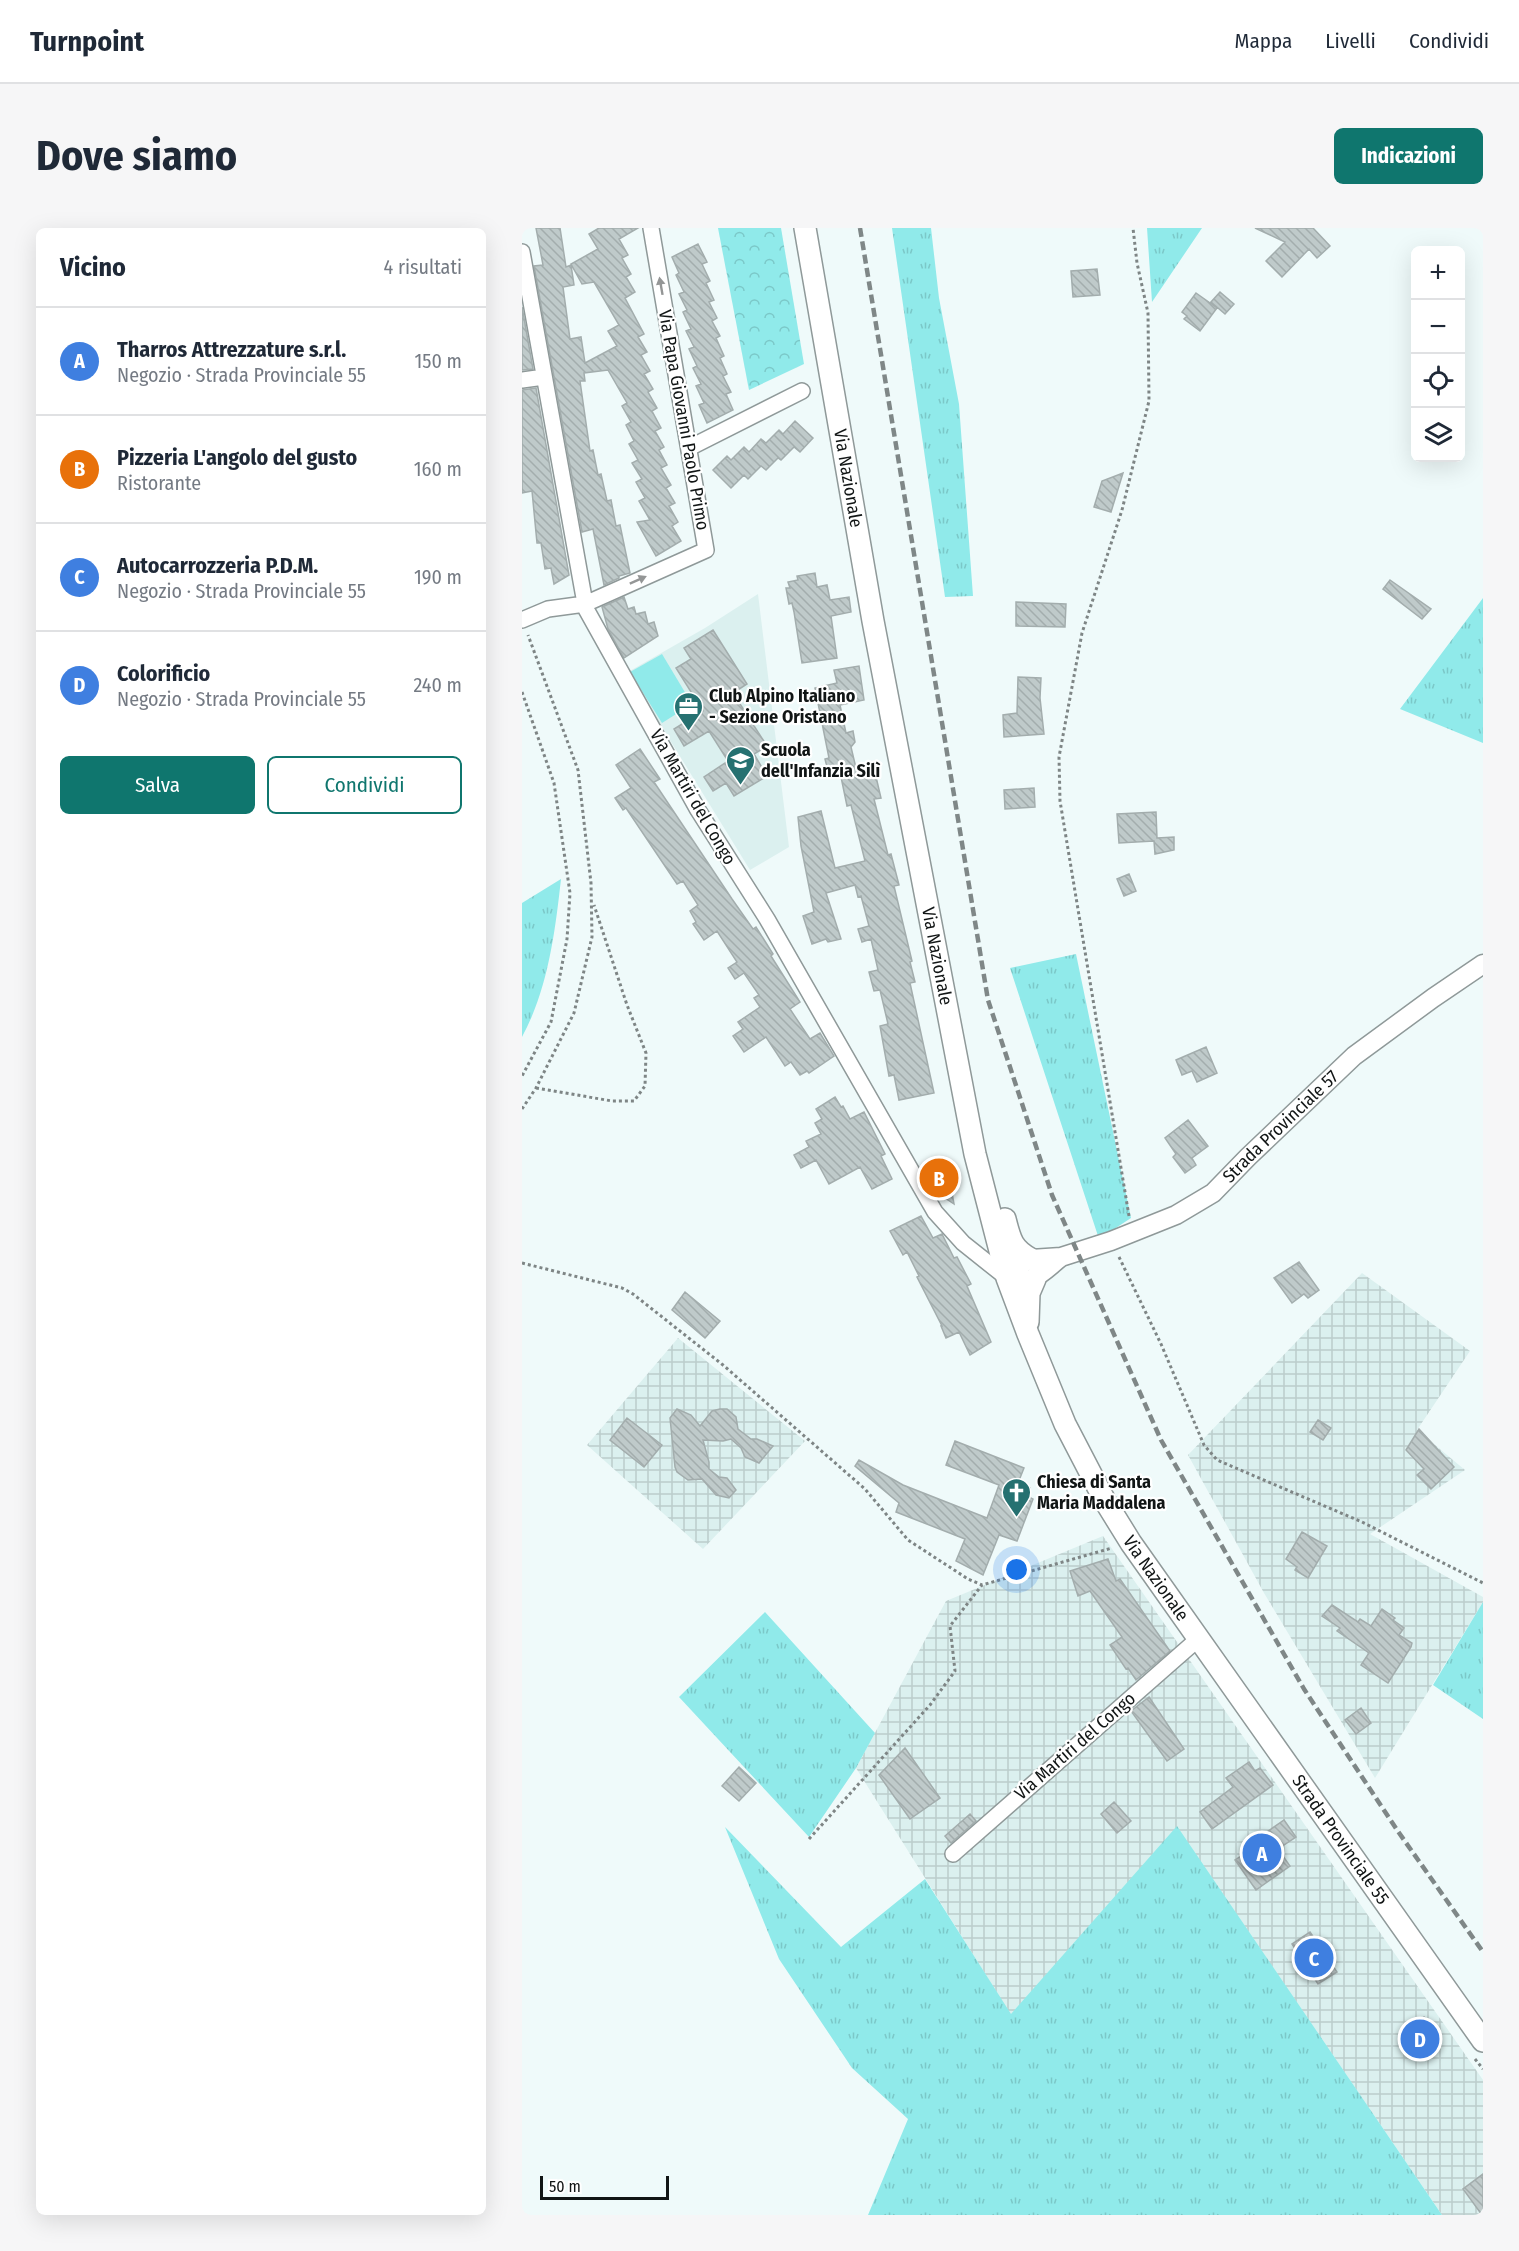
<!DOCTYPE html>
<html lang="it">
<meta charset="utf-8">
<style>
:root{--surface:#fff;--page:#f6f6f7;--text:#1f2937;--muted:#747a83;--line:#e0e1e3;--accent:#0f766e}
body{margin:0;font-family:"Fira Sans Condensed",sans-serif;background:var(--page);color:var(--text)}
.controls{position:absolute;right:18px;top:18px;display:grid;overflow:hidden;border-radius:9px;box-shadow:0 6px 24px #0002}
.controls button{width:54px;height:54px;display:grid;place-items:center;padding:0;border:0;border-bottom:2px solid var(--line);background:var(--surface);color:var(--text);font:30px sans-serif}
.scale{position:absolute;left:18px;bottom:15px;width:129px;box-sizing:border-box;padding-left:6px;border:3px solid #111515;border-top:0;font-size:16px;line-height:21px;white-space:nowrap;color:#111515;-webkit-text-stroke:4px #fff;paint-order:stroke}
.you{position:absolute;left:495px;top:1342px;width:21px;height:21px;margin:-15px;border:4px solid #fff;border-radius:50%;background:#1a73e8;box-shadow:0 0 0 9px #1a73e833}
.badge{display:grid;place-items:center;width:39px;height:39px;border-radius:50%;background:var(--accent);color:#fff;font-size:20px;font-weight:700}
.pin{position:absolute;translate:-50% -50%;border:3px solid #fff;box-shadow:0 2px 6px #0006}
.list{margin:0;padding:0;list-style:none}
h2{display:flex;justify-content:space-between;align-items:center;height:78px;margin:0;padding:0 24px;font-size:26px}
h2 small{font-size:20px;font-weight:400;color:var(--muted)}
.list li{display:grid;grid-template-columns:39px 1fr auto;gap:18px;align-items:center;box-sizing:border-box;height:108px;padding:0 24px;border-top:2px solid var(--line)}
.list b{display:block;font-size:22px;white-space:nowrap}
.list p{margin:0;font-size:20px;white-space:nowrap;color:var(--muted)}
.list em{font-size:20px;font-style:normal;color:var(--muted)}
.actions{display:flex;gap:12px;padding:18px 24px}
.actions a{flex:1;padding:14px 0;border:2px solid var(--accent);border-radius:9px;text-align:center;font-size:21px;color:var(--accent)}
.actions .main{background:var(--accent);color:#fff}
.icon{flex:none;width:33px;height:33px;fill:none;stroke:currentColor;stroke-width:2;stroke-linecap:round;stroke-linejoin:round}
.map{position:relative;flex:none;width:961px;height:1987px;overflow:hidden;border-radius:9px}
header{display:flex;align-items:center;gap:36px;box-sizing:border-box;height:84px;padding:0 30px;background:var(--surface);border-bottom:2px solid var(--line)}
header strong{font-size:28px}
nav{display:flex;gap:33px;margin-inline-start:auto;font-size:21px}
.intro{display:flex;align-items:center;justify-content:space-between;box-sizing:border-box;height:144px;padding:0 36px}
h1{margin:0;font-size:42px}
.button{padding:15px 27px;border-radius:9px;background:var(--accent);color:#fff;font-size:21px;font-weight:700}
main{display:flex;gap:36px;padding:0 36px}
aside{flex:1;background:var(--surface);border-radius:9px;box-shadow:0 6px 24px #0002}
.map>svg:first-child{display:block}
</style>
<header>
<strong>Turnpoint</strong>
<nav><a>Mappa</a><a>Livelli</a><a>Condividi</a></nav>
</header>
<div class="intro"><h1>Dove siamo</h1><a class="button">Indicazioni</a></div>
<main>
<aside>
<h2>Vicino<small>4 risultati</small></h2>
<ul class="list">
<li><span class="badge" style="background:#3f7fe0">A</span><div><b>Tharros Attrezzature s.r.l.</b><p>Negozio · Strada Provinciale 55</p></div><em>150 m</em></li>
<li><span class="badge" style="background:#e8710a">B</span><div><b>Pizzeria L'angolo del gusto</b><p>Ristorante</p></div><em>160 m</em></li>
<li><span class="badge" style="background:#3f7fe0">C</span><div><b>Autocarrozzeria P.D.M.</b><p>Negozio · Strada Provinciale 55</p></div><em>190 m</em></li>
<li><span class="badge" style="background:#3f7fe0">D</span><div><b>Colorificio</b><p>Negozio · Strada Provinciale 55</p></div><em>240 m</em></li>
</ul>
<div class="actions"><a class="main">Salva</a><a>Condividi</a></div>
</aside>
<div class="map">
<svg width="961" height="1987" viewBox="0 0 961 1987">
<defs>
<pattern id="industrial-grid" width="8" height="8" patternUnits="userSpaceOnUse" patternTransform="scale(1.5)"><rect width="8" height="8" fill="#dbf0ef"/><path d="M0 4h8M4 0v8" fill="none" stroke="#bbcdcc"/></pattern>
<pattern id="grass-tufts" width="24" height="20" patternUnits="userSpaceOnUse" patternTransform="scale(1.5)"><rect width="24" height="20" fill="#90eaea"/><path d="M3 7l-1-3M5 7V3M7 7l1-3M15 17l-1-3M17 17v-4M19 17l1-3" fill="none" stroke="#7bc8c8"/></pattern>
<pattern id="park-crowns" width="20" height="18" patternUnits="userSpaceOnUse" patternTransform="scale(1.5)"><rect width="20" height="18" fill="#90eaea"/><path d="M2 6a3 3 0 1 1 6 0M12 15a3 3 0 1 1 6 0" fill="none" stroke="#7bc8c8"/></pattern>
<pattern id="building-back-hatch" width="6" height="6" patternUnits="userSpaceOnUse" patternTransform="scale(1.5)"><rect width="6" height="6" fill="#bfcaca"/><path d="M-1 5l2 2M0 0l6 6M5-1l2 2" fill="none" stroke="#a3adad"/></pattern>
</defs>
<rect width="100%" height="100%" fill="#effafa"/>
<!-- built -->
<path fill="#dbf0ef" d="M 236,366 L 267,619 L 228,642 L 106,444 L 183,400 Z"/>
<!-- industrial -->
<path fill="url(#industrial-grid)" d="M 840,1045 L 948,1123 L 895,1202 L 943,1242 L 848,1306 L 961,1369 L 961,1374 L 853,1550 L 742,1365 L 666,1227 Z
M 156,1110 L 283,1213 L 181,1321 L 65,1217 Z
M 581,1308 L 961,1852 L 961,1987 L 920,1987 L 655,1599 L 489,1787 L 334,1540 L 424,1373 Z"/>
<!-- grass -->
<path fill="url(#grass-tufts)" d="M 370,0 L 409,0 L 417,70 L 437,176 L 451,368 L 423,369 Z
M 625,0 L 680,0 L 630,74 Z
M 961,370 L 961,515 L 878,481 Z
M 39,651 C 33,705 26,761 0,809 L 0,675 Z
M 554,726 L 609,990 L 577,1011 L 488,740 Z
M 961,1374 L 961,1491 L 911,1457 Z
M 243,1384 L 353,1505 L 334,1540 L 287,1609 L 157,1469 Z
M 655,1598 L 920,1987 L 346,1987 L 386,1891 L 330,1840 L 257,1731 L 203,1599 L 319,1719 L 403,1651 L 489,1786 Z"/>
<!-- park -->
<path fill="url(#park-crowns)" d="M 196,0 L 259,0 L 282,136 L 227,162 Z"/>
<!-- pitch -->
<path fill="#90eaea" d="M 140,426 L 170,476 L 140,495 L 108,444 Z"/>
<!-- building -->
<path fill="url(#building-back-hatch)" stroke="#a3adad" stroke-width="1.5" d="M 14,0 L 38,0 L 44,39 L 49,37 L 52,57 L 41,59 L 48,111 L 59,109 L 63,135 L 95,118 L 86,103 L 97,97 L 72,54 L 60,56 L 49,36 L 76,21 L 67,6 L 77,0 L 116,0 L 97,11 L 106,27 L 100,30 L 109,46 L 104,49 L 113,64 L 103,70 L 122,106 L 116,109 L 125,124 L 119,127 L 128,143 L 122,146 L 131,161 L 126,164 L 135,180 L 130,183 L 139,200 L 133,203 L 142,219 L 137,222 L 145,237 L 139,240 L 149,257 L 144,260 L 153,275 L 147,278 L 156,294 L 150,298 L 159,313 L 134,328 L 115,294 L 128,292 L 117,273 L 123,270 L 114,254 L 120,251 L 110,235 L 116,232 L 107,216 L 112,213 L 104,197 L 109,194 L 100,178 L 105,175 L 86,142 L 62,145 L 63,153 L 58,153 L 68,223 L 71,222 L 76,247 L 79,246 L 85,273 L 89,272 L 94,298 L 98,297 L 108,345 L 97,348 L 97,350 L 82,357 L 71,301 L 60,304 L 12,38 L 21,37 Z
M 733,0 L 791,0 L 808,18 L 795,30 L 787,21 L 760,49 L 744,33 L 763,14 Z
M 176,16 L 185,34 L 180,36 L 188,53 L 184,55 L 192,72 L 187,74 L 195,90 L 190,93 L 198,108 L 194,110 L 202,128 L 198,130 L 205,146 L 201,148 L 209,164 L 204,166 L 211,182 L 185,195 L 177,177 L 182,175 L 174,158 L 179,156 L 171,140 L 175,138 L 167,121 L 172,119 L 164,103 L 169,101 L 161,84 L 165,82 L 157,66 L 162,64 L 154,47 L 157,45 L 150,29 Z
M 575,41 L 578,67 L 551,69 L 549,43 Z
M 698,64 L 712,76 L 703,86 L 689,74 Z
M 674,65 L 695,80 L 678,103 L 662,91 L 665,88 L 660,84 Z
M 0,79 L 11,141 L 0,142 Z
M 14,160 L 47,347 L 32,356 L 29,340 L 23,341 L 19,315 L 15,315 L 10,263 L 0,265 L 0,162 Z
M 273,193 L 291,210 L 278,224 L 272,219 L 259,232 L 256,230 L 244,242 L 239,238 L 226,251 L 222,247 L 209,260 L 191,242 L 205,228 L 209,232 L 222,219 L 227,224 L 239,211 L 244,215 L 257,202 L 261,206 Z
M 601,245 L 589,284 L 572,279 L 580,253 Z
M 293,345 L 295,359 L 305,357 L 308,372 L 327,369 L 329,384 L 309,388 L 315,430 L 280,435 L 272,384 L 270,375 L 267,376 L 264,360 L 268,360 L 266,354 L 276,352 L 275,348 Z
M 868,352 L 909,381 L 900,391 L 861,361 Z
M 102,369 L 106,381 L 112,379 L 114,386 L 123,384 L 126,396 L 132,394 L 136,408 L 102,430 L 86,401 L 80,379 Z
M 494,374 L 544,376 L 543,399 L 494,398 Z
M 191,402 L 225,456 L 211,465 L 245,518 L 232,526 L 245,548 L 212,568 L 204,555 L 191,563 L 182,549 L 206,533 L 187,503 L 162,518 L 152,501 L 181,483 L 154,440 L 169,431 L 162,420 Z
M 337,438 L 342,472 L 318,477 L 324,505 L 331,503 L 333,514 L 329,519 L 334,540 L 351,536 L 359,570 L 352,571 L 366,627 L 369,626 L 377,657 L 372,658 L 390,733 L 388,734 L 393,754 L 388,755 L 412,865 L 377,872 L 372,847 L 367,848 L 358,798 L 366,796 L 358,762 L 352,763 L 347,744 L 356,742 L 349,711 L 340,714 L 336,701 L 347,698 L 339,668 L 336,669 L 333,657 L 304,665 L 319,711 L 306,714 L 304,711 L 290,716 L 281,688 L 292,684 L 279,618 L 276,589 L 299,583 L 313,640 L 343,633 L 329,577 L 325,578 L 318,544 L 307,547 L 303,531 L 307,530 L 293,460 L 315,455 L 312,442 Z
M 496,449 L 519,450 L 518,470 L 522,506 L 482,509 L 481,487 L 495,485 Z
M 118,521 L 138,551 L 132,554 L 210,671 L 231,701 L 234,699 L 251,726 L 249,728 L 278,774 L 268,781 L 288,811 L 298,805 L 312,828 L 287,845 L 285,843 L 278,847 L 269,834 L 263,838 L 244,809 L 222,824 L 211,808 L 221,801 L 216,794 L 238,779 L 232,770 L 237,767 L 222,745 L 213,751 L 206,740 L 215,734 L 195,703 L 182,712 L 171,696 L 174,694 L 168,683 L 176,677 L 161,653 L 155,656 L 104,580 L 101,582 L 93,570 L 109,560 L 94,537 Z
M 512,560 L 513,579 L 483,581 L 482,562 Z
M 634,584 L 635,610 L 652,609 L 652,622 L 633,626 L 632,613 L 597,615 L 595,586 Z
M 607,646 L 614,663 L 602,668 L 595,651 Z
M 684,819 L 695,845 L 675,854 L 670,843 L 660,847 L 654,832 Z
M 313,869 L 319,879 L 321,878 L 328,891 L 342,884 L 363,926 L 359,928 L 370,951 L 350,961 L 338,939 L 307,956 L 294,932 L 279,940 L 272,927 L 287,919 L 284,913 L 299,906 L 293,895 L 300,891 L 294,881 Z
M 666,892 L 686,918 L 670,930 L 674,937 L 663,945 L 651,929 L 654,926 L 643,910 Z
M 424,932 L 432,976 L 414,964 L 405,946 L 403,936 Z
M 399,988 L 411,1010 L 420,1006 L 432,1030 L 435,1029 L 449,1056 L 445,1058 L 469,1114 L 448,1127 L 437,1104 L 424,1110 L 419,1098 L 420,1098 L 395,1049 L 397,1048 L 385,1024 L 381,1027 L 368,1003 Z
M 777,1034 L 797,1062 L 786,1070 L 782,1066 L 770,1075 L 752,1050 Z
M 163,1064 L 198,1093 L 183,1110 L 150,1082 Z
M 155,1181 L 169,1187 L 178,1198 L 190,1183 L 198,1181 L 205,1181 L 214,1189 L 216,1201 L 229,1211 L 235,1211 L 251,1218 L 237,1235 L 223,1229 L 219,1220 L 209,1211 L 201,1213 L 181,1212 L 187,1234 L 187,1241 L 197,1249 L 205,1250 L 214,1262 L 207,1270 L 194,1267 L 180,1251 L 166,1252 L 155,1244 L 153,1239 L 148,1190 Z
M 105,1190 L 140,1217 L 122,1239 L 88,1212 Z
M 796,1192 L 809,1200 L 801,1212 L 788,1204 Z
M 897,1201 L 932,1239 L 909,1261 L 895,1247 L 902,1241 L 884,1222 Z
M 433,1213 L 502,1240 L 496,1255 L 508,1260 L 505,1268 L 511,1271 L 495,1313 L 477,1307 L 461,1347 L 434,1333 L 443,1311 L 374,1284 L 377,1275 L 333,1238 L 337,1232 L 381,1257 L 465,1290 L 477,1257 L 424,1237 Z
M 780,1304 L 805,1318 L 786,1350 L 773,1342 L 775,1339 L 764,1331 Z
M 586,1331 L 594,1353 L 598,1351 L 648,1423 L 614,1452 L 606,1440 L 604,1441 L 588,1417 L 600,1409 L 568,1363 L 556,1368 L 548,1343 Z
M 810,1377 L 836,1394 L 838,1391 L 849,1398 L 860,1381 L 873,1390 L 871,1392 L 882,1400 L 877,1407 L 890,1415 L 889,1419 L 866,1455 L 839,1437 L 847,1425 L 815,1403 L 818,1400 L 800,1388 Z
M 627,1469 L 662,1521 L 645,1533 L 609,1483 Z
M 839,1480 L 849,1495 L 834,1506 L 823,1492 Z
M 383,1520 L 418,1570 L 388,1591 L 357,1547 Z
M 727,1534 L 733,1543 L 738,1540 L 751,1557 L 690,1601 L 678,1584 L 711,1559 L 704,1550 Z
M 217,1539 L 234,1555 L 217,1573 L 200,1558 Z
M 592,1574 L 609,1593 L 595,1605 L 579,1586 Z
M 448,1586 L 454,1593 L 429,1615 L 423,1608 Z
M 762,1592 L 774,1609 L 756,1621 L 768,1638 L 734,1662 L 713,1632 L 722,1626 L 719,1622 Z
M 788,1704 L 815,1744 L 796,1756 L 770,1716 Z
M 902,1789 L 916,1807 L 894,1824 L 880,1805 Z
M 961,1946 L 961,1987 L 960,1987 L 941,1961 Z"/>
<g fill="none" stroke-linecap="round" stroke-linejoin="round">
<defs>
<path id="minor" d="M 0,24 L 64,381 L 176,582 L 245,691 L 413,984 L 441,1015 L 485,1050
M 0,152 L 22,149
M 167,220 L 280,163
M 0,392 L 26,381 L 63,376 L 184,322 L 129,0
M 431,1626 L 676,1411"/>
<g id="tertiary">
<path id="s1" d="M 539,1029 C 520,1044 510,1059 485,1050 L 492,1039 L 509,1031 L 539,1029 L 589,1013 L 654,987 L 691,965 L 726,929 L 832,828 L 911,770 L 961,736"/>
</g>
<g id="secondary">
<path id="s2" d="M 283,0 L 351,393 L 453,926 L 485,1050 L 506,1106 L 543,1196 L 583,1273 L 609,1315 L 961,1813"/>
<path d="M 483,991 C 488,1011 490,1021 509,1031"/>
<path d="M 506,1094 L 507,1065 L 513,1051"/>
</g>
</defs>
<!-- minor casing -->
<use href="#minor" stroke="#8f9999" stroke-width="18"/>
<!-- tertiary casing -->
<use href="#tertiary" stroke="#8f9999" stroke-width="21"/>
<!-- secondary casing -->
<use href="#secondary" stroke="#8f9999" stroke-width="24"/>
<!-- path -->
<path stroke="#7e8585" stroke-width="3" stroke-dasharray="3 3" stroke-linecap="butt" d="M 0,464 L 32,555 L 48,665 L 45,711 L 29,794 L 0,848
M 14,860 L 90,873 L 112,873 L 123,858 L 124,825 L 105,777 L 72,677
M 0,881 L 14,860 L 52,785 L 70,709 L 69,655 L 56,542 L 6,407
M 607,988 L 538,573 L 537,529 L 560,405 L 600,282 L 627,173 L 626,85 L 615,35 L 611,0
M 597,1029 L 639,1116 L 682,1217 L 695,1232 L 840,1294 L 961,1355
M 0,1035 L 100,1060 L 111,1066 L 201,1137 L 343,1261 L 386,1312 L 446,1351 L 460,1357 L 590,1320
M 287,1611 L 408,1477 L 433,1443 L 428,1398 L 460,1357
M 953,1831 L 961,1841"/>
<!-- minor -->
<use href="#minor" stroke="#fff" stroke-width="15"/>
<!-- tertiary -->
<use href="#tertiary" stroke="#fff" stroke-width="18"/>
<!-- secondary -->
<use href="#secondary" stroke="#fff" stroke-width="21"/>
<!-- rail -->
<path stroke="#7f8787" stroke-width="4.5" stroke-dasharray="9 4.5" stroke-linecap="butt" d="M 338,0 L 466,772 L 530,967 L 639,1212 L 782,1461 L 875,1602 L 961,1724"/>
</g>
<!-- one-way arrows -->
<defs><path id="oneway-solid" d="M-6-.8H1V-3.2L6.5 0L1 3.2V.8H-6Z" transform="scale(1.5)"/></defs>
<g fill="#949696">
<use href="#oneway-solid" transform="translate(139 58) rotate(-100)"/>
<use href="#oneway-solid" transform="translate(116 352) rotate(-24)"/>
</g>
<!-- icons -->
<defs>
<symbol id="office-pin" viewBox="-11 -11 22 30"><path d="M0 17L-7.5 6A9.5 9.5 0 1 1 7.5 6Z" fill="#267171" stroke="#fff"/><path d="M-6-3h4V-5.5h4V-3h4V5H-6ZM-1-4.5V-3h2v-1.5ZM-6 0V1H6V0Z" fill="#fff"/></symbol>
<symbol id="school-pin" viewBox="-11 -11 22 30"><path d="M0 17L-7.5 6A9.5 9.5 0 1 1 7.5 6Z" fill="#267171" stroke="#fff"/><path d="M0-5L7-2L0 1L-7-2ZM-4 1L0 2.5L4 1V4Q0 6-4 4Z" fill="#fff"/></symbol>
<symbol id="church-pin" viewBox="-11 -11 22 30"><path d="M0 17L-7.5 6A9.5 9.5 0 1 1 7.5 6Z" fill="#267171" stroke="#fff"/><path d="M-1.2-6h2.4v3.5h3.3v2.4h-3.3V6h-2.4V-.1h-3.3v-2.4h3.3Z" fill="#fff"/></symbol>
</defs>
<g fill-rule="evenodd">
<use href="#office-pin" x="150" y="462" width="33" height="45"/>
<use href="#school-pin" x="202" y="516" width="33" height="45"/>
<use href="#church-pin" x="478" y="1248" width="33" height="45"/>
</g>
<g text-anchor="middle" stroke-width="4.5" stroke-linejoin="round" paint-order="stroke">
<!-- street labels -->
<g font-size="18" fill="#111515" stroke="#fff">
<text transform="translate(162 192) rotate(80)" y="6">Via Papa Giovanni Paolo Primo</text>
<text dy="6" stroke="none"><textPath href="#s2" startOffset="254">Via Nazionale</textPath></text>
<text transform="translate(171 569) rotate(60)" y="6">Via Martiri del Congo</text>
<text dy="6" stroke="none"><textPath href="#s2" startOffset="740">Via Nazionale</textPath></text>
<text dy="6" stroke="none"><textPath href="#s1" startOffset="384">Strada Provinciale 57</textPath></text>
<text dy="6" stroke="none"><textPath href="#s2" startOffset="1406">Via Nazionale</textPath></text>
<text transform="translate(553 1518) rotate(-41)" y="6">Via Martiri del Congo</text>
<text dy="6" stroke="none"><textPath href="#s2" startOffset="1726">Strada Provinciale 55</textPath></text>
</g>
<!-- poi labels -->
<g font-size="18" font-weight="bold" fill="#111515" stroke="#fff" text-anchor="start">
<text x="187" y="474">Club Alpino Italiano<tspan x="187" dy="21">- Sezione Oristano</tspan></text>
<text x="239" y="528">Scuola<tspan x="239" dy="21">dell'Infanzia Silì</tspan></text>
<text x="515" y="1260">Chiesa di Santa<tspan x="515" dy="21">Maria Maddalena</tspan></text>
</g>
</g>
</svg>
<div class="controls">
<button>+</button>
<button>−</button>
<button><svg class="icon" aria-label="locate" viewBox="0 0 24 24"><circle cx="12" cy="12" r="6"/><path d="M12 2v4M12 18v4M2 12h4M18 12h4"/></svg></button>
<button><svg class="icon" aria-label="layers" viewBox="0 0 24 24"><path d="M12 4l9 5-9 5-9-5zM3 14l9 5 9-5"/></svg></button>
</div>
<div class="scale">50 m</div>
<div class="you"></div>
<div class="pin badge" style="left:740px;top:1625px;background:#3f7fe0">A</div>
<div class="pin badge" style="left:417px;top:950px;background:#e8710a">B</div>
<div class="pin badge" style="left:792px;top:1730px;background:#3f7fe0">C</div>
<div class="pin badge" style="left:898px;top:1811px;background:#3f7fe0">D</div>
</div>
</main>
